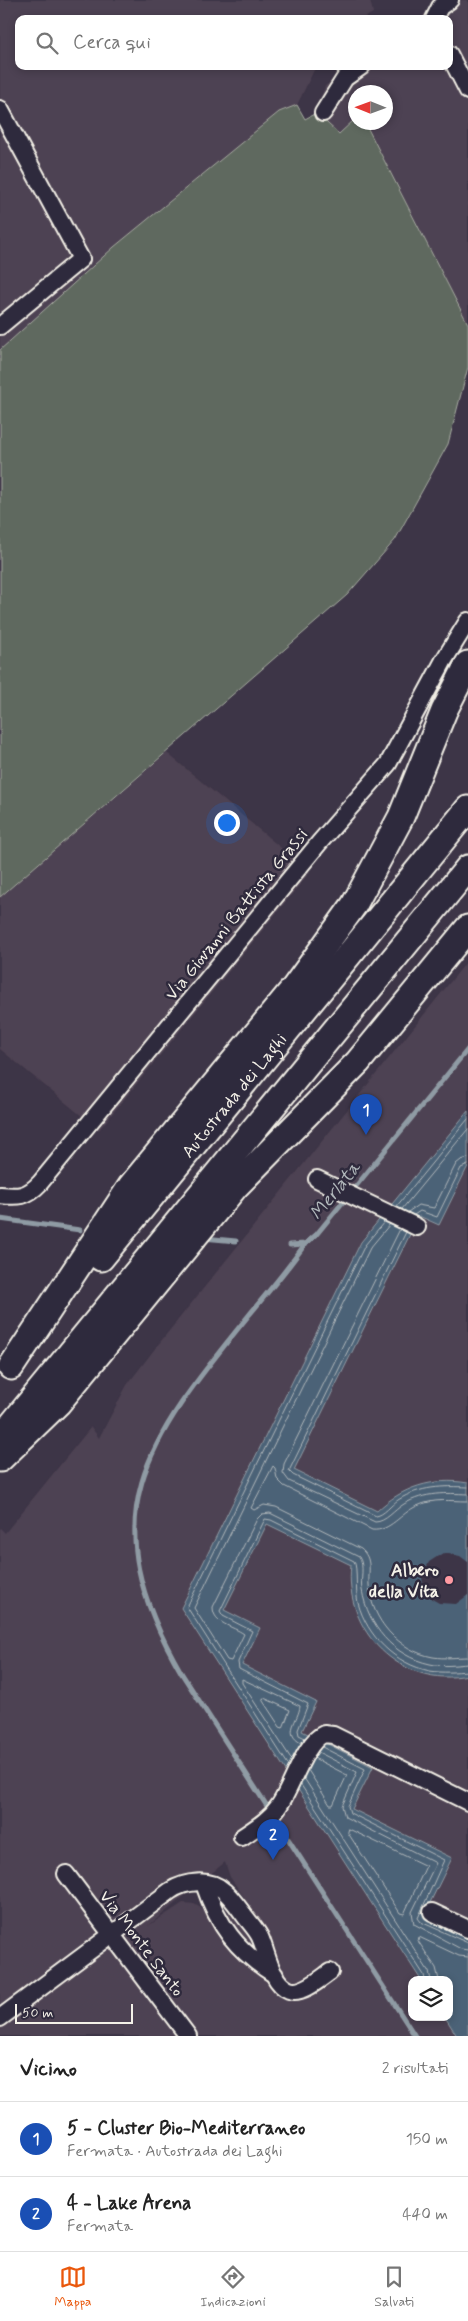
<!DOCTYPE html>
<html lang="it">
<meta charset="utf-8">
<style>
:root{--surface:#fff;--page:#f6f6f6;--text:#222;--muted:#767676;--line:#e0e0e0;--accent:#ea580c}
body{margin:0;font-family:Mynerve,sans-serif;background:var(--page);color:var(--text)}
.controls{position:absolute;right:15px;bottom:15px;display:grid;overflow:hidden;border-radius:10px;box-shadow:0 2px 8px #0003}
.controls button{width:45px;height:45px;display:grid;place-items:center;padding:0;border:0;border-bottom:1px solid var(--line);background:var(--surface);color:var(--text);font:25px sans-serif}
.compass{position:absolute;left:348px;top:85px;width:45px;height:45px;border-radius:50%;background:var(--surface);box-shadow:0 2px 8px #0003;rotate:271deg}
.scale{position:absolute;left:15px;bottom:12px;width:118px;box-sizing:border-box;padding-left:5px;border:2px solid #f4f1e8;border-top:0;font-size:14px;line-height:18px;white-space:nowrap;color:#f4f1e8;-webkit-text-stroke:4px #2f2a3d;paint-order:stroke}
.you{position:absolute;left:226px;top:822px;width:18px;height:18px;margin:-12px;border:4px solid #fff;border-radius:50%;background:#1a73e8;box-shadow:0 0 0 8px #1a73e833}
.badge{display:grid;place-items:center;width:32px;height:32px;border-radius:50%;background:var(--accent);color:#fff;font-size:16px;font-weight:700}
.pin{position:absolute;translate:-50% -41px;filter:drop-shadow(0 1px 2px #0008)}
.pin::after{content:'';position:absolute;top:26px;width:18px;height:15px;background:inherit;clip-path:polygon(0 0,100% 0,50% 100%)}
.list{margin:0;padding:0;list-style:none}
h2{display:flex;justify-content:space-between;align-items:center;height:65px;margin:0;padding:0 20px;font-size:21px}
h2 small{font-size:16px;font-weight:400;color:var(--muted)}
.list li{display:grid;grid-template-columns:32px 1fr auto;gap:15px;align-items:center;box-sizing:border-box;height:75px;padding:0 20px;border-top:1px solid var(--line)}
.list b{display:block;font-size:19px;white-space:nowrap}
.list p{margin:0;font-size:16px;white-space:nowrap;color:var(--muted)}
.list em{font-size:16px;font-style:normal;color:var(--muted)}
.icon{flex:none;width:28px;height:28px;fill:none;stroke:currentColor;stroke-width:2;stroke-linecap:round;stroke-linejoin:round}
.map{position:relative;flex:none;width:468px;height:2036px;overflow:hidden}
.search{position:absolute;background:var(--surface);box-shadow:0 2px 8px #0003;left:15px;right:15px;top:15px;height:55px;display:flex;align-items:center;gap:12px;box-sizing:border-box;padding:0 18px;border-radius:10px;color:var(--muted);font-size:19px}
.sheet{height:215px;background:var(--surface)}
nav{display:flex;justify-content:space-around;align-items:center;box-sizing:border-box;height:70px;border-top:1px solid var(--line);background:var(--surface);font-size:14px;color:var(--muted)}
nav a{display:grid;justify-items:center;gap:2px}
nav .on{color:var(--accent)}
.map>svg:first-child{display:block}
</style>
<div class="map">
<svg width="468" height="2036" viewBox="0 0 468 2036">
<rect width="100%" height="100%" fill="#3d3547"/>
<filter id="ink" filterUnits="userSpaceOnUse"><feTurbulence type="fractalNoise" baseFrequency=".02" numOctaves="2"/><feDisplacementMap in="SourceGraphic" scale="10" xChannelSelector="R" yChannelSelector="G"/><feConvolveMatrix kernelMatrix="1 2 1 2 8 2 1 2 1" color-interpolation-filters="sRGB"/></filter>
<g filter="url(#ink)">
<!-- built -->
<path fill="#4e4252" fill-rule="evenodd" d="M 0,0 L 370,0 L 373,13 L 362,19 L 19,19 L 19,66 L 316,66 L 297,105 L 279,112 L 114,247 L 0,350 Z
M 444,0 L 468,0 L 468,324 L 365,123 L 386,122 L 386,92 L 356,92 L 355,119 L 339,134 L 316,113 L 325,86 L 352,66 L 449,66 L 449,19 L 418,19 Z
M 167,753 L 310,872 L 99,1130 L 0,1049 L 0,897 Z
M 468,960 L 468,2036 L 0,2036 L 0,1528 L 5,1533 L 91,1427 L 99,1438 L 127,1385 L 157,1346 ZM 225,1862 L 230,1877 L 246,1900 L 214,1923 L 201,1908 L 194,1904 L 183,1903 L 148,1926 ZM 412,1980 L 449,1980 L 449,2017 L 412,2017 Z"/>
<!-- green -->
<path fill="#5e695e" stroke="#a9ada3" d="M 297,105 L 305,119 L 316,113 L 339,134 L 355,119 L 356,122 L 365,123 L 468,324 L 468,367 L 448,444 L 395,540 L 347,595 L 0,897 L 0,350 L 114,247 L 279,112 Z"/>
<!-- water -->
<path fill="#4c6277" stroke="#8f9ba4" d="M 468,1111 L 468,1166 L 439,1225 L 419,1216 L 294,1470 L 377,1511 C 402,1487 433,1477 468,1483 L 468,1675 C 401,1689 343,1631 351,1565 L 267,1524 L 224,1610 L 260,1628 L 242,1665 L 316,1702 L 302,1731 L 373,1767 L 352,1809 L 452,1858 L 423,1917 L 468,1939 L 468,2036 L 457,2036 L 445,2017 L 449,2017 L 449,1980 L 421,1980 L 181,1608 L 361,1242 Z"/>
<!-- pier -->
<path fill="#3d3547" d="M 443,1553 L 460,1556 L 468,1562 L 468,1595 L 456,1604 L 439,1603 L 432,1599 L 423,1585 L 422,1577 L 429,1562 Z"/>
<g fill="none" stroke-linecap="round" stroke-linejoin="round">
<!-- shore -->
<path stroke="#b1b8bb" stroke-width="1" d="M 396,1207 L 468,1119
M 402,1209 L 468,1129
M 408,1212 L 418,1205 L 434,1208 L 456,1164 L 461,1160 L 468,1158
M 414,1215 L 420,1211 L 437,1217 L 461,1168 L 468,1165
M 390,1224 L 370,1248 L 194,1608 L 227,1660 L 231,1661 L 244,1634 C 233,1626 213,1624 213,1607 L 257,1519 L 262,1514 L 270,1513 L 359,1557 C 365,1566 360,1579 362,1590 C 368,1626 393,1656 430,1664 C 443,1667 455,1665 468,1664
M 400,1229 L 284,1464 L 283,1473 L 289,1481 L 375,1522 C 386,1522 394,1510 404,1504 C 425,1492 445,1493 468,1494
M 406,1232 L 289,1471 L 293,1475 L 376,1516 C 384,1515 391,1505 398,1500 C 420,1486 443,1486 468,1487
M 468,1501 C 450,1501 434,1498 417,1506 C 401,1513 390,1532 372,1530 L 284,1486 L 277,1479 L 275,1468 L 273,1466 L 251,1508 L 254,1510 L 264,1505 L 276,1507 L 361,1549 C 373,1559 368,1571 369,1585 C 371,1620 399,1651 433,1657 C 445,1659 456,1657 468,1657
M 264,1698 L 290,1710 L 283,1728 L 280,1727 L 263,1701 Z
M 305,1738 L 299,1735 L 298,1730 L 308,1704 L 239,1669 L 238,1662 L 252,1631 L 223,1616 L 220,1611 L 265,1519 L 271,1520 L 354,1561 C 358,1568 355,1591 358,1603 C 367,1636 395,1664 430,1671 C 443,1673 455,1672 468,1671
M 322,1747 L 365,1769 L 348,1806 L 350,1813 L 444,1860 L 418,1918 L 421,1922 L 468,1943
M 318,1752 L 357,1772 L 342,1806 L 345,1817 L 436,1863 L 412,1912 L 414,1924 L 461,1949 L 468,1950
M 292,1760 L 242,1683 L 242,1679 L 300,1706 C 299,1720 282,1733 301,1743
M 289,1766 L 187,1607 L 365,1245 L 384,1222
M 308,1770 L 330,1805 L 333,1805 L 347,1775 L 314,1758
M 304,1778 L 429,1972 L 431,1980
M 301,1785 L 424,1975 L 425,1980
M 349,1829 L 426,1866 L 404,1914 L 400,1913 L 348,1833 Z
M 439,1980 L 436,1968 L 418,1941 L 419,1937 L 459,1956 L 468,1957"/>
<!-- stream -->
<path stroke="#8f9ba4" stroke-width="5" d="M 0,1219 L 80,1230
M 203,1238 L 236,1241
M 305,1244 C 288,1269 268,1292 249,1315 C 145,1443 89,1515 182,1674 L 415,2036
M 290,1245 L 305,1244 L 316,1235 L 468,1049"/>
<defs>
<path id="minor" d="M 434,19 L 440,7 L 450,0
M 449,54 L 468,91
M 0,109 L 81,259 L 0,326
M 323,113 L 345,78 L 362,66
M 317,1179 L 417,1227
M 0,1195 C 18,1197 27,1197 40,1183 L 319,843 L 388,764 L 444,660 L 468,621
M 242,1837 C 255,1828 269,1820 278,1807 C 292,1789 304,1742 324,1734 L 333,1735 L 468,1802
M 66,1874 L 188,2036
M 204,1884 C 218,1926 237,1951 275,1975
M 432,1912 L 468,1929
M 0,2018 L 170,1891 C 185,1881 210,1878 224,1891 C 232,1898 238,1907 244,1915 C 249,1922 256,1929 260,1937 C 267,1952 271,1983 289,1990 C 302,1995 320,1979 330,1972"/>
<g id="highway">
<path id="s1" d="M 101,1258 L 468,809"/>
<path d="M 11,1367 L 131,1186 L 294,988 L 354,905 L 401,817 L 444,711 L 468,664"/>
<path d="M 0,1439 L 468,868"/>
<path d="M 0,1459 L 58,1403 L 235,1187 L 358,1062 L 468,928"/>
</g>
</defs>
<!-- minor casing -->
<use href="#minor" stroke="#f4f1e8" stroke-width="20"/>
<!-- highway casing -->
<use href="#highway" stroke="#f4f1e8" stroke-width="29"/>
<!-- minor -->
<use href="#minor" stroke="#2f2a3d" stroke-width="16"/>
<!-- highway -->
<use href="#highway" stroke="#2f2a3d" stroke-width="25"/>
</g>
</g>
<!-- markers -->
<circle fill="#ff9aa2" stroke="#2f2a3d" stroke-width="2" cx="449" cy="1580" r="5"/>
<g text-anchor="middle" stroke-width="5" stroke-linejoin="round" paint-order="stroke">
<!-- street labels -->
<g font-size="18" fill="#f4f1e8" stroke="#2f2a3d">
<text transform="translate(236 914) rotate(-51)" y="6">Via Giovanni Battista Grassi</text>
<text dy="6" stroke="none"><textPath href="#s1" startOffset="210">Autostrada dei Laghi</textPath></text>
<text transform="translate(142 1943) rotate(53)" y="6">Via Monte Santo</text>
</g>
<!-- poi labels -->
<g font-size="18" font-weight="bold" fill="#f4f1e8" stroke="#2f2a3d" text-anchor="end">
<text x="439" y="1576">Albero<tspan x="439" dy="21">della Vita</tspan></text>
</g>
<!-- water labels -->
<g font-size="19" font-style="italic" fill="#b1b8bb" stroke="#2f2a3d">
<text transform="translate(334 1190) rotate(-51)" y="7">Merlata</text>
</g>
</g>
</svg>
<div class="controls">
<button><svg class="icon" aria-label="layers" viewBox="0 0 24 24"><path d="M12 4l9 5-9 5-9-5zM3 14l9 5 9-5"/></svg></button>
</div>
<svg class="compass" viewBox="-18 -18 36 36"><path d="M0-13l5 13h-10z" fill="#e53935"/><path d="M0 13l5-13h-10z" fill="#767676"/></svg>
<div class="scale">50 m</div>
<div class="you"></div>
<div class="pin badge" style="left:366px;top:1135px;background:#1a4fb4">1</div>
<div class="pin badge" style="left:273px;top:1860px;background:#1a4fb4">2</div>
<div class="search"><svg class="icon" aria-label="search" viewBox="0 0 24 24"><circle cx="10" cy="10" r="6"/><path d="M15 15l6 6"/></svg>Cerca qui</div>
</div>
<section class="sheet">
<h2>Vicino<small>2 risultati</small></h2>
<ul class="list">
<li><span class="badge" style="background:#1a4fb4">1</span><div><b>5 - Cluster Bio-Mediterraneo</b><p>Fermata · Autostrada dei Laghi</p></div><em>150 m</em></li>
<li><span class="badge" style="background:#1a4fb4">2</span><div><b>4 - Lake Arena</b><p>Fermata</p></div><em>440 m</em></li>
</ul>
</section>
<nav>
<a class="on"><svg class="icon" aria-label="map" viewBox="0 0 24 24"><path d="M3 6l6-2 6 2 6-2v14l-6 2-6-2-6 2zM9 4v14M15 6v14"/></svg>Mappa</a>
<a><svg class="icon" aria-label="directions" viewBox="0 0 24 24"><path d="M12 3l9 9-9 9-9-9zM9 14v-3h6M13 9l2 2-2 2"/></svg>Indicazioni</a>
<a><svg class="icon" aria-label="saved" viewBox="0 0 24 24"><path d="M7 4h10v16l-5-4-5 4z"/></svg>Salvati</a>
</nav>
